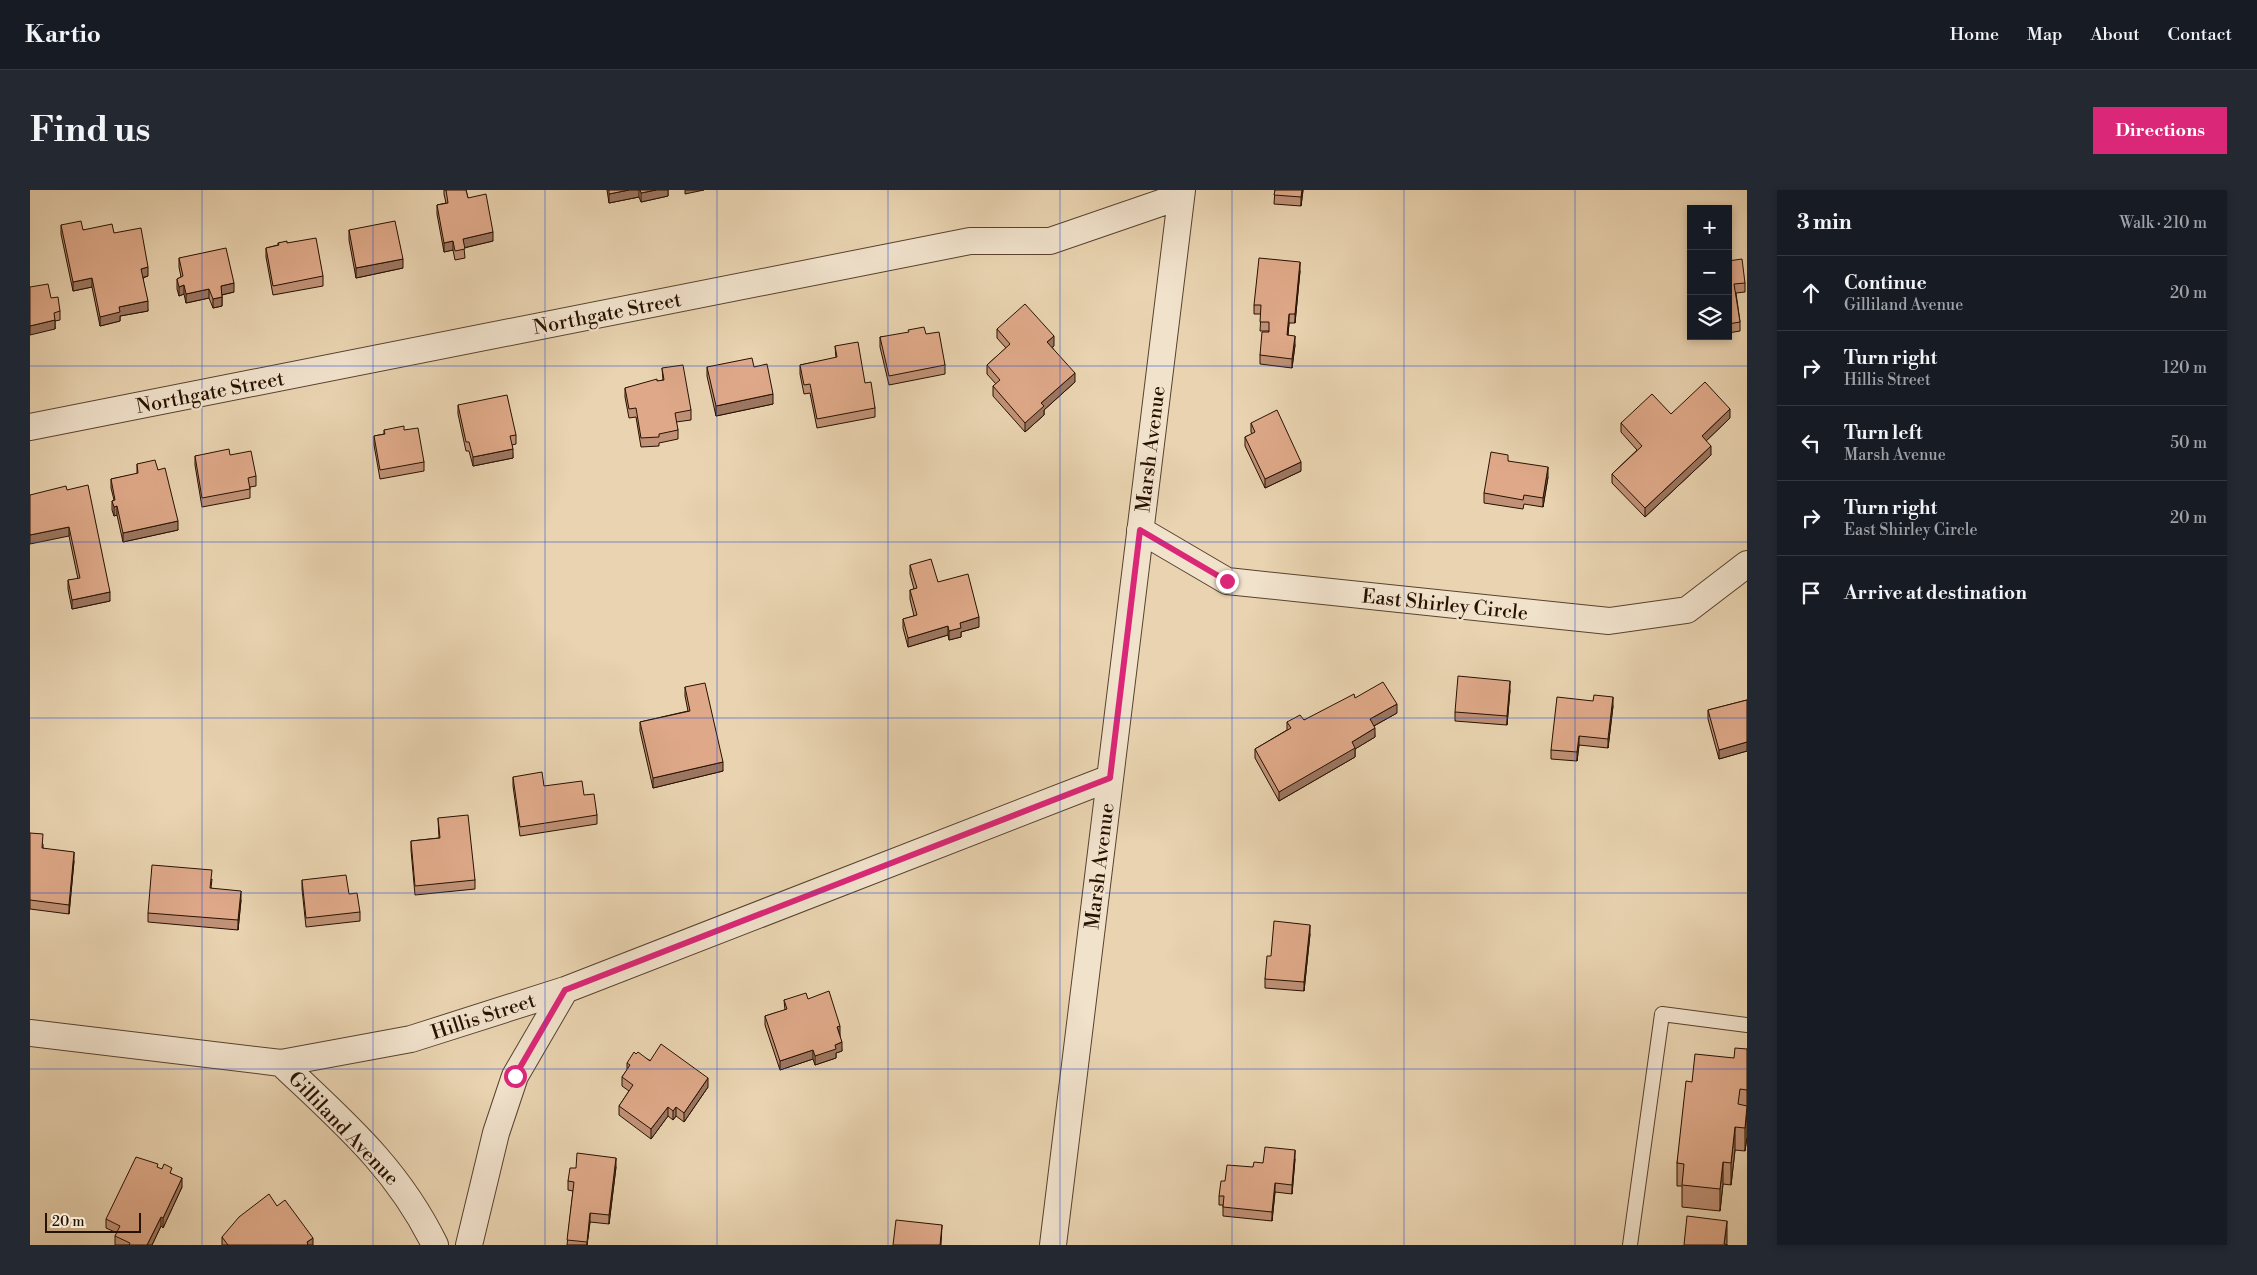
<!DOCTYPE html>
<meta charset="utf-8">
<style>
:root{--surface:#171b24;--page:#242831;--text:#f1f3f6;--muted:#9ea1a6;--line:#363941;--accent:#db2777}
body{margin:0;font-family:"Libre Bodoni",serif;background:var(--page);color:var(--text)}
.controls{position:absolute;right:15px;top:15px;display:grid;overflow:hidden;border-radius:0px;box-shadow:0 2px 8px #0003}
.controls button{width:45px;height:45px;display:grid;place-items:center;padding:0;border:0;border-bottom:1px solid var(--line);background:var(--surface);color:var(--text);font:25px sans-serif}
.scale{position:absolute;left:15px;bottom:12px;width:96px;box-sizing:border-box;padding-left:5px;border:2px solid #271101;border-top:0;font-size:14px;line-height:18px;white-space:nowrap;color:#271101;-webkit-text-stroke:4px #f1e2cc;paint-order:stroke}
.stop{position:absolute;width:15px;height:15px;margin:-11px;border:4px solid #db2777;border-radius:50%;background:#fff}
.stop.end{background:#db2777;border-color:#fff;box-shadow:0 1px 5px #0008}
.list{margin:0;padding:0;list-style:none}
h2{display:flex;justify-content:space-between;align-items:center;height:65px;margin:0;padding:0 20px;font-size:21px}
h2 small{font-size:16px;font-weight:400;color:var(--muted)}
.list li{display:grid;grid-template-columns:32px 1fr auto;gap:15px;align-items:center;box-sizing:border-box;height:75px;padding:0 20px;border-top:1px solid var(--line)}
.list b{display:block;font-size:19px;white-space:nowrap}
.list p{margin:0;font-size:16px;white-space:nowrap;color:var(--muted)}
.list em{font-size:16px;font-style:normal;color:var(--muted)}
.icon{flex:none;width:28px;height:28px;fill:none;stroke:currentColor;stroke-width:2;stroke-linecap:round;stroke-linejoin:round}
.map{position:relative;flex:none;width:1717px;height:1055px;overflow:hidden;border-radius:0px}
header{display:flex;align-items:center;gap:30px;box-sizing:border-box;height:70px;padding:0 25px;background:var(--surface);border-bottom:1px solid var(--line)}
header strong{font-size:24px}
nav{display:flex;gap:28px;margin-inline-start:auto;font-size:18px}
.intro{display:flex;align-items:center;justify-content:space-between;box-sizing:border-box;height:120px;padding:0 30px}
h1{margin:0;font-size:35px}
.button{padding:12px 22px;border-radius:0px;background:var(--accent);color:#fff;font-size:18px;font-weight:700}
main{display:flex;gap:30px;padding:0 30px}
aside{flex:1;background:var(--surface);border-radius:0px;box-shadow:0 2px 8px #0003}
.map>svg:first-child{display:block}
</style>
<header>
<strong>Kartio</strong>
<nav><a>Home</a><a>Map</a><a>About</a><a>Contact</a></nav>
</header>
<div class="intro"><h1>Find us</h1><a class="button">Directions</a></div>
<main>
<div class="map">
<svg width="1717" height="1055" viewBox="0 0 1717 1055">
<rect width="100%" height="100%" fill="#e9d3b0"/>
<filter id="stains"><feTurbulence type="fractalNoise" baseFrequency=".004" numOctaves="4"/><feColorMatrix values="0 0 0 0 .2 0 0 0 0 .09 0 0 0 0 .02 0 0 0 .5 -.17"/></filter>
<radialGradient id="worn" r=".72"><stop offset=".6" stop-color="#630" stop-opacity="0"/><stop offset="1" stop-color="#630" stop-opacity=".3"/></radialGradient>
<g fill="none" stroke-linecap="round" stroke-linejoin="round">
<defs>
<path id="service" d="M 1600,1055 L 1632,824 L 1717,835"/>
<path id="minor" d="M 0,237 L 940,51 L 1020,51 L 1151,6
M 1110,340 L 1197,391 L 1579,431 L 1657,420 L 1717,374
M 0,843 L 251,873 L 381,849 L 535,800 L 1080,588
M 251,873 C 313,932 367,977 405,1055
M 439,1055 L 466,943 L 485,886 L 535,800
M 1023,1055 L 1152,0"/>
</defs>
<!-- service casing -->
<use href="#service" stroke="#58422d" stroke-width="16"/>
<!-- minor casing -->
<use href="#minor" stroke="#58422d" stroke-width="28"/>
<!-- service -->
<use href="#service" stroke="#f1e2cc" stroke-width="14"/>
<!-- minor -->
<use href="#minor" stroke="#f1e2cc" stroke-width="26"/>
</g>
<!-- wall -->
<path fill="#c09176" stroke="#271101" d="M 414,0 L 436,0 L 438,8 L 463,51 L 434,58 L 435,68 L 425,70 L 423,60 L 414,62 L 407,24 L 407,15 L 416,13 L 414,4 Z
M 577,0 L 638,0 L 638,6 L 611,12 L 609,7 L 579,13 Z
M 1245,0 L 1273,0 L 1271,16 L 1244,14 Z
M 31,35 L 53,40 L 84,43 L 118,86 L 113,88 L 118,121 L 90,126 L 90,131 L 70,136 L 62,97 L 43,101 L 31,44 Z
M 319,40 L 373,78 L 326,88 L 319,50 Z
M 248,53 L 257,53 L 293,86 L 293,96 L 243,105 L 236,67 L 236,58 L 248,55 Z
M 149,68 L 204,102 L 192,105 L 192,116 L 183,118 L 179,108 L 156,113 L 154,104 L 149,106 L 147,99 L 147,89 L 151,87 L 149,77 Z
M 1698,71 L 1715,93 L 1715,102 L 1706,103 L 1710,132 L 1710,141 L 1698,143 Z
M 1270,81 L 1265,133 L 1259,133 L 1258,145 L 1265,155 L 1262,178 L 1230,174 L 1230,165 L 1239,141 L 1230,141 L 1231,124 L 1224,124 L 1224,115 Z
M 21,108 L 30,121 L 30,130 L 25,131 L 25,139 Z
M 967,139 L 1024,156 L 1022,157 L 1045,192 L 1014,220 L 1014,225 L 995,242 L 963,206 L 963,196 L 966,194 L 957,184 L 957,175 L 976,158 L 967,148 Z
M 896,144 L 915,175 L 915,184 L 859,195 L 850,157 L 850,147 Z
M 805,156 L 835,193 L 845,218 L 845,227 L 787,238 L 780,203 L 774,204 L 770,184 L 770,175 L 806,168 Z
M 677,177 L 724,177 L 743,214 L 686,226 L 677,186 Z
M 632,178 L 661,220 L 661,230 L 646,232 L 648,240 L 648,249 L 629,253 L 629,256 L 611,257 L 606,227 L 599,228 L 595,207 L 595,198 L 633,190 Z
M 428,215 L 486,245 L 486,254 L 482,255 L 483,268 L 443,276 L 439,261 L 436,261 L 428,224 Z
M 1641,224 L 1700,228 L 1676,251 L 1681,265 L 1615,327 L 1582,293 L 1582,284 L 1607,260 L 1591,242 L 1591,233 Z
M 1221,233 L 1271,281 L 1235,298 L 1215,256 L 1215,247 L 1222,244 L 1221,242 Z
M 354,240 L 374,240 L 394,272 L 394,281 L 350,289 L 344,255 L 344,246 L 354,244 Z
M 200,265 L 226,286 L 226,296 L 220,297 L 220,308 L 172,317 L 165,275 L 165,266 Z
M 1478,271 L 1518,287 L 1513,317 L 1494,314 L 1493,319 L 1454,313 L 1454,303 Z
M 107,274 L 128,280 L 148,340 L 93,352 L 87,325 L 84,326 L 82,320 L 82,311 L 84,310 L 81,298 L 81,289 L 107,284 Z
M 37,300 L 80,411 L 42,419 L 38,399 L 38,390 L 48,389 L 39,346 Z
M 880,375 L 908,392 L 949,437 L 931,442 L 931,447 L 919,450 L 918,445 L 878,457 L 873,438 L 873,429 L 884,426 L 880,409 L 880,400 L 884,399 L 880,384 Z
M 655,497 L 693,581 L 623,598 L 610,541 L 610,532 L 658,521 L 655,506 Z
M 1480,500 L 1477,535 L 1425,531 L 1425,522 Z
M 1325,508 L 1367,523 L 1344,536 L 1345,547 L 1325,559 L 1325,567 L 1249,611 L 1225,568 L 1225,559 L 1257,540 L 1257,532 L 1274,530 Z
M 1717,510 L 1717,561 L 1689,569 L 1678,529 L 1678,520 Z
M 1583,516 L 1578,558 L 1549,555 L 1547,571 L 1521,569 L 1521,560 Z
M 483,587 L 514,596 L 554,605 L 567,625 L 567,634 L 490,646 L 483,596 Z
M 408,628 L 445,690 L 445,699 L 385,705 L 381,660 L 381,651 L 409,648 Z
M 0,643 L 13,654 L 13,658 L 44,671 L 39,724 L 0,719 Z
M 182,689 L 181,698 L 211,710 L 208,740 L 118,732 L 118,723 Z
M 272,690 L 330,722 L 330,731 L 276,737 L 272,699 Z
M 1280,744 L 1274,801 L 1235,798 L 1235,789 L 1241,766 Z
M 778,809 L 810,845 L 812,861 L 806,863 L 806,868 L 785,875 L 783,869 L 750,880 L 735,835 L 735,826 L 755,820 L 754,810 Z
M 1717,859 L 1717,947 L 1715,961 L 1705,960 L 1701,995 L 1693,994 L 1690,1021 L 1652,1017 L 1652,996 L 1647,996 L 1647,973 L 1662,892 L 1704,868 Z
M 606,864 L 678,897 L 654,932 L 646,926 L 643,930 L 638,926 L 621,949 L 589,925 L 589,916 L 599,901 L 592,896 L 592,887 L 597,880 L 597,873 Z
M 1265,969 L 1262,1004 L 1245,1002 L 1242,1031 L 1193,1026 L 1193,1015 L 1189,1015 L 1189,1006 L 1223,977 L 1233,973 Z
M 586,977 L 579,1034 L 560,1032 L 557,1055 L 537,1055 L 543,1001 L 538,1000 L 538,991 L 546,978 Z
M 128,978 L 142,984 L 152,997 L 133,1038 L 131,1036 L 122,1055 L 85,1055 L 85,1046 L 87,1043 L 76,1038 L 76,1029 Z
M 247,1016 L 283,1055 L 192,1055 L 192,1047 Z"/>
<!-- shaded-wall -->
<path fill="#9c7660" stroke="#271101" d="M 599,0 L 609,0 L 609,7 L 579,13 L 579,4 Z
M 626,0 L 638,0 L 638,6 L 611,12 L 611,3 Z
M 655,0 L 674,0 L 655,4 Z
M 1272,0 L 1273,0 L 1271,16 L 1271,7 Z
M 463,42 L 463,51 L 433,58 L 433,49 Z
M 423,51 L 423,60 L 414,62 L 414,53 Z
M 373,69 L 373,78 L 326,88 L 326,78 Z
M 1270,72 L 1270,81 L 1265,133 L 1265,124 Z
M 118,77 L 118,86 L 111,88 L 111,79 Z
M 62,88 L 62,97 L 43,101 L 43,92 Z
M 204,93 L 204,102 L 191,105 L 191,96 Z
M 154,95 L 154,104 L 149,106 L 149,97 Z
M 179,99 L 179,108 L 156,113 L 156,104 Z
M 192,107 L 192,116 L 183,118 L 183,109 Z
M 118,111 L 118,121 L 90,126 L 90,131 L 70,136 L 70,127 L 89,117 Z
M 1259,124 L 1259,133 L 1257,154 L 1257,145 Z
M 25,130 L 25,139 L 0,145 L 0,136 Z
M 1024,146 L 1024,156 L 1017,161 L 1017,152 Z
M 1265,146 L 1265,155 L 1262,178 L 1262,169 Z
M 1045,183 L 1045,192 L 1014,220 L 1014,225 L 995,242 L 995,233 L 1011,213 Z
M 743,204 L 743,214 L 686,226 L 686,216 Z
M 1700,219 L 1700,228 L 1672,255 L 1672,246 Z
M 1681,256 L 1681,265 L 1615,327 L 1615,318 Z
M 483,259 L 483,268 L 443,276 L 443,267 Z
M 1271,272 L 1271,281 L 1235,298 L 1235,289 Z
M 1518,277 L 1518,287 L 1513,317 L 1513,308 Z
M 87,316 L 87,325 L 84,326 L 84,317 Z
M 148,331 L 148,340 L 93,352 L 93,343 Z
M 39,337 L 39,346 L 0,354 L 0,345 Z
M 80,402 L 80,411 L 42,419 L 42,410 Z
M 949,427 L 949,437 L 931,442 L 931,447 L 919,450 L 919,441 L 930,433 Z
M 918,436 L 918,445 L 878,457 L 878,448 Z
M 1480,491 L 1480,500 L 1477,535 L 1477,526 Z
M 1583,507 L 1583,516 L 1578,558 L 1578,549 Z
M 1367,514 L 1367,523 L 1340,538 L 1340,529 Z
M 1345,538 L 1345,547 L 1325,559 L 1325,567 L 1249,611 L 1249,602 L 1322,552 Z
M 1549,546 L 1549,555 L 1547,571 L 1547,562 Z
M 1717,552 L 1717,561 L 1689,569 L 1689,560 Z
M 693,572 L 693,581 L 623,598 L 623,588 Z
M 44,662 L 44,671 L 39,724 L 39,715 Z
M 211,701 L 211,710 L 208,740 L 208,730 Z
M 1280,735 L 1280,744 L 1274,801 L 1274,792 Z
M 810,836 L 810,845 L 807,837 Z
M 812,852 L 812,861 L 806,863 L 806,868 L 785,875 L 785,866 L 805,855 Z
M 783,860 L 783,869 L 750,880 L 750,871 Z
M 678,888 L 678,897 L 654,932 L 654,923 Z
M 638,917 L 638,926 L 621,949 L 621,939 Z
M 646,917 L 646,926 L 643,930 L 643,921 Z
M 1717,924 L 1717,947 L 1715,961 L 1715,938 Z
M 1705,937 L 1705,960 L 1701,995 L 1701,973 Z
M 1265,960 L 1265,969 L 1262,1004 L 1262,995 Z
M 586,968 L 586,977 L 579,1034 L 579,1025 Z
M 1693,972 L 1693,994 L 1690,1021 L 1690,999 Z
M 152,988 L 152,997 L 133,1038 L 133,1028 Z
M 1245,993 L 1245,1002 L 1242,1031 L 1242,1022 Z
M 560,1023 L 560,1032 L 557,1055 Z
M 131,1027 L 131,1036 L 122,1055 L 117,1055 Z
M 1697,1031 L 1697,1053 L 1696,1055 L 1694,1055 Z
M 912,1035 L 911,1055 L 910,1055 Z
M 283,1048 L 283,1055 L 277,1055 L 277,1052 Z"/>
<!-- building -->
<path fill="#dfa989" stroke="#271101" d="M 416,0 L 436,0 L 438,8 L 456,4 L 463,42 L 433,49 L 435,59 L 425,61 L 423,51 L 414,53 L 407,15 L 418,13 Z
M 579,0 L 599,0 L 579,4 Z
M 610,0 L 626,0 L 611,3 Z
M 1245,0 L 1272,0 L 1271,7 L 1244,5 Z
M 51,31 L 53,40 L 82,34 L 84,43 L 111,38 L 118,77 L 111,79 L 118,111 L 89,117 L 90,122 L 70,127 L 62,88 L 43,92 L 31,35 Z
M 365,31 L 373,69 L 326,78 L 319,40 Z
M 286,48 L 293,86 L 243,96 L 236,58 L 249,55 L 248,53 L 257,51 L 257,53 Z
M 196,58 L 204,93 L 191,96 L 192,107 L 183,109 L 179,99 L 156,104 L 154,95 L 149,97 L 147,89 L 153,86 L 149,68 Z
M 1229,68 L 1270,72 L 1265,124 L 1259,124 L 1257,145 L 1265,146 L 1262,169 L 1230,165 L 1232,142 L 1239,142 L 1239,132 L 1230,132 L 1231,115 L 1224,115 Z
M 1712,69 L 1715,93 L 1704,94 L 1710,132 L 1698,134 L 1698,71 Z
M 18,94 L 21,108 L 28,107 L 30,121 L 24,123 L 25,130 L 0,136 L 0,97 Z
M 995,114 L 1024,146 L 1017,152 L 1045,183 L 1011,213 L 1014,216 L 995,233 L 963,196 L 970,190 L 957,175 L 980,154 L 967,139 Z
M 894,137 L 896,144 L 909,142 L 915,175 L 859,186 L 850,147 L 879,142 L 878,140 Z
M 828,152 L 835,193 L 841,192 L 845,218 L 787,229 L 780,194 L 774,195 L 770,175 L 807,167 L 805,156 Z
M 722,168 L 724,177 L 737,174 L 743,204 L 686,216 L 677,177 Z
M 653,175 L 661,220 L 645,223 L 648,240 L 629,244 L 629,247 L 611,248 L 606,218 L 599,219 L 595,198 L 627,189 L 627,191 L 634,190 L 632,178 Z
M 1675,192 L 1700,219 L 1672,246 L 1681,256 L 1615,318 L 1582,284 L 1612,256 L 1591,233 L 1622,204 L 1641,224 Z
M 477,205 L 486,245 L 480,246 L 483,259 L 443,267 L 439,252 L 436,252 L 428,215 Z
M 1247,220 L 1271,272 L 1235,289 L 1215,247 L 1225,242 L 1221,233 Z
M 374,236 L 374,240 L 388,238 L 394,272 L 350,280 L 344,246 L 355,244 L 354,240 Z
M 199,259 L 200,265 L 221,261 L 226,286 L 218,288 L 220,299 L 172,308 L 165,266 Z
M 1461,262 L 1478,265 L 1478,271 L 1518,277 L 1513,308 L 1494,305 L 1493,310 L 1454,303 Z
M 125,270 L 128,280 L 135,278 L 148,331 L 93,343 L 87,316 L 84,317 L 82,311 L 85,310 L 81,289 L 108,283 L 107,274 Z
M 58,295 L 80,402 L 42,410 L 38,390 L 50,388 L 39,337 L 0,345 L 0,305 L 36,296 L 37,300 Z
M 901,369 L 908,392 L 938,384 L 949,427 L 930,433 L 931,438 L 919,441 L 918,436 L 878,448 L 873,429 L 887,425 L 880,400 L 887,398 L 880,375 Z
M 1428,486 L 1480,491 L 1477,526 L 1425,522 Z
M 1353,492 L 1367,514 L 1340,529 L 1345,538 L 1322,552 L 1325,558 L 1249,602 L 1225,559 L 1261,538 L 1257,532 L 1270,525 L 1274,530 L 1324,504 L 1325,508 Z
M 675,493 L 693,572 L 623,588 L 610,532 L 660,521 L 655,497 Z
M 1564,505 L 1583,507 L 1578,549 L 1549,546 L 1547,562 L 1521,560 L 1527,507 L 1563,511 Z
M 1717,510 L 1717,552 L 1689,560 L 1678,520 Z
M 512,582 L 514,596 L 552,591 L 554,605 L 564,604 L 567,625 L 490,637 L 483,587 Z
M 438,625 L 445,690 L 385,696 L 381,651 L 410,648 L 408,628 Z
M 0,643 L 13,644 L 12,658 L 44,662 L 39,715 L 0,710 Z
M 122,675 L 182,680 L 180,698 L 211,701 L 208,730 L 118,723 Z
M 316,685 L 319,704 L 327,703 L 330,722 L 276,728 L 272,690 Z
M 1244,731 L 1280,735 L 1274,792 L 1235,789 L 1237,766 L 1241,766 Z
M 799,801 L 810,836 L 807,837 L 812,852 L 805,855 L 806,859 L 785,866 L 783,860 L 750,871 L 735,826 L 757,819 L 754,810 L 776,803 L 778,809 Z
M 631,854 L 678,888 L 654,923 L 646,917 L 643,921 L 638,917 L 621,939 L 589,916 L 603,895 L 592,887 L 600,875 L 597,873 L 604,862 L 606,864 L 608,862 L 620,871 Z
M 1705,858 L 1717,859 L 1717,900 L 1710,899 L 1708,914 L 1717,916 L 1715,938 L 1705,937 L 1701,973 L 1693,972 L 1690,999 L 1652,995 L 1654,974 L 1647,973 L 1656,891 L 1662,892 L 1665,864 L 1704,868 Z
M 1235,957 L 1265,960 L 1262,995 L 1245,993 L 1242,1022 L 1193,1017 L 1194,1006 L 1189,1006 L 1191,991 L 1195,991 L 1197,975 L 1223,977 L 1224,972 L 1233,973 Z
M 547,963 L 586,968 L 579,1025 L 560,1023 L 557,1052 L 537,1050 L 544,992 L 538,991 L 540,978 L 546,978 Z
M 106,967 L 128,974 L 127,977 L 132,979 L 134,974 L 142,978 L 140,983 L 152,988 L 133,1028 L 131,1027 L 117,1055 L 99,1055 L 100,1053 L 85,1046 L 90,1036 L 76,1029 Z
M 239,1004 L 247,1016 L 255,1010 L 283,1048 L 277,1052 L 278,1055 L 198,1055 L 192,1047 L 209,1027 Z
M 1657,1026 L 1697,1031 L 1694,1054 L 1698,1055 L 1654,1055 Z
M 866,1030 L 912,1035 L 910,1055 L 863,1055 Z"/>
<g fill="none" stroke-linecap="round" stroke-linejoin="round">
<!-- route -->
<path stroke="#db2777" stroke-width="6" d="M 485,886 L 535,800 L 1080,588 L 1110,340 L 1197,391"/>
</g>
<!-- grid -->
<path fill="none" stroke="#1d4ed8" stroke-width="1" stroke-opacity="0.55" d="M 172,0 L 172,1055M 343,0 L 343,1055M 515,0 L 515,1055M 687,0 L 687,1055M 858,0 L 858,1055M 1030,0 L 1030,1055M 1202,0 L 1202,1055M 1374,0 L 1374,1055M 1545,0 L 1545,1055M 0,176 L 1717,176M 0,352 L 1717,352M 0,528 L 1717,528M 0,703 L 1717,703M 0,879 L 1717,879"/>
<g text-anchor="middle" stroke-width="4.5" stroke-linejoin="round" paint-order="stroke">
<!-- street labels -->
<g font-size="20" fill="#271101" stroke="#f1e2cc">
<text transform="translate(577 123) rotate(-11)" y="7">Northgate Street</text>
<text transform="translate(180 202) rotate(-11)" y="7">Northgate Street</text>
<text transform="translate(1120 259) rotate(-83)" y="7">Marsh Avenue</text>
<text transform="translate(1415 414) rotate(6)" y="7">East Shirley Circle</text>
<text transform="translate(1069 676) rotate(-83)" y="7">Marsh Avenue</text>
<text transform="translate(453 826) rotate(-18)" y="7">Hillis Street</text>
<text transform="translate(314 938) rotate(46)" y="7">Gilliland Avenue</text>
</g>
</g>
<rect width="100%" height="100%" filter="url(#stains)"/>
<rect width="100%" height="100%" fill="url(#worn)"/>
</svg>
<div class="controls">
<button>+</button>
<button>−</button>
<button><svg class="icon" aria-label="layers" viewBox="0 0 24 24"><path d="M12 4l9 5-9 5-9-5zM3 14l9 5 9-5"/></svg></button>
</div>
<div class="scale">20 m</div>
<div class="stop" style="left:485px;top:886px"></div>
<div class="stop end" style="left:1197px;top:391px"></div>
</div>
<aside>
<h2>3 min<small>Walk · 210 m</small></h2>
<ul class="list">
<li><svg class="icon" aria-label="ahead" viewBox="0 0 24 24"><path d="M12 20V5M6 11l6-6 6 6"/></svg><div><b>Continue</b><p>Gilliland Avenue</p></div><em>20 m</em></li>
<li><svg class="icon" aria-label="right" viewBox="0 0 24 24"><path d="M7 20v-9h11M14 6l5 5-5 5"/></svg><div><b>Turn right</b><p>Hillis Street</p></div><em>120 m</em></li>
<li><svg class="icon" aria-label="left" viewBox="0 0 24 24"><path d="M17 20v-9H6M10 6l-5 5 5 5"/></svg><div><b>Turn left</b><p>Marsh Avenue</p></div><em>50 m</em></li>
<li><svg class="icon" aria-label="right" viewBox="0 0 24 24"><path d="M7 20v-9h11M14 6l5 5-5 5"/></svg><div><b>Turn right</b><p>East Shirley Circle</p></div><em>20 m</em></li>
<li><svg class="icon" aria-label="arrive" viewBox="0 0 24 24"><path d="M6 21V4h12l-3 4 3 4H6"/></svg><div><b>Arrive at destination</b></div></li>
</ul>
</aside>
</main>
